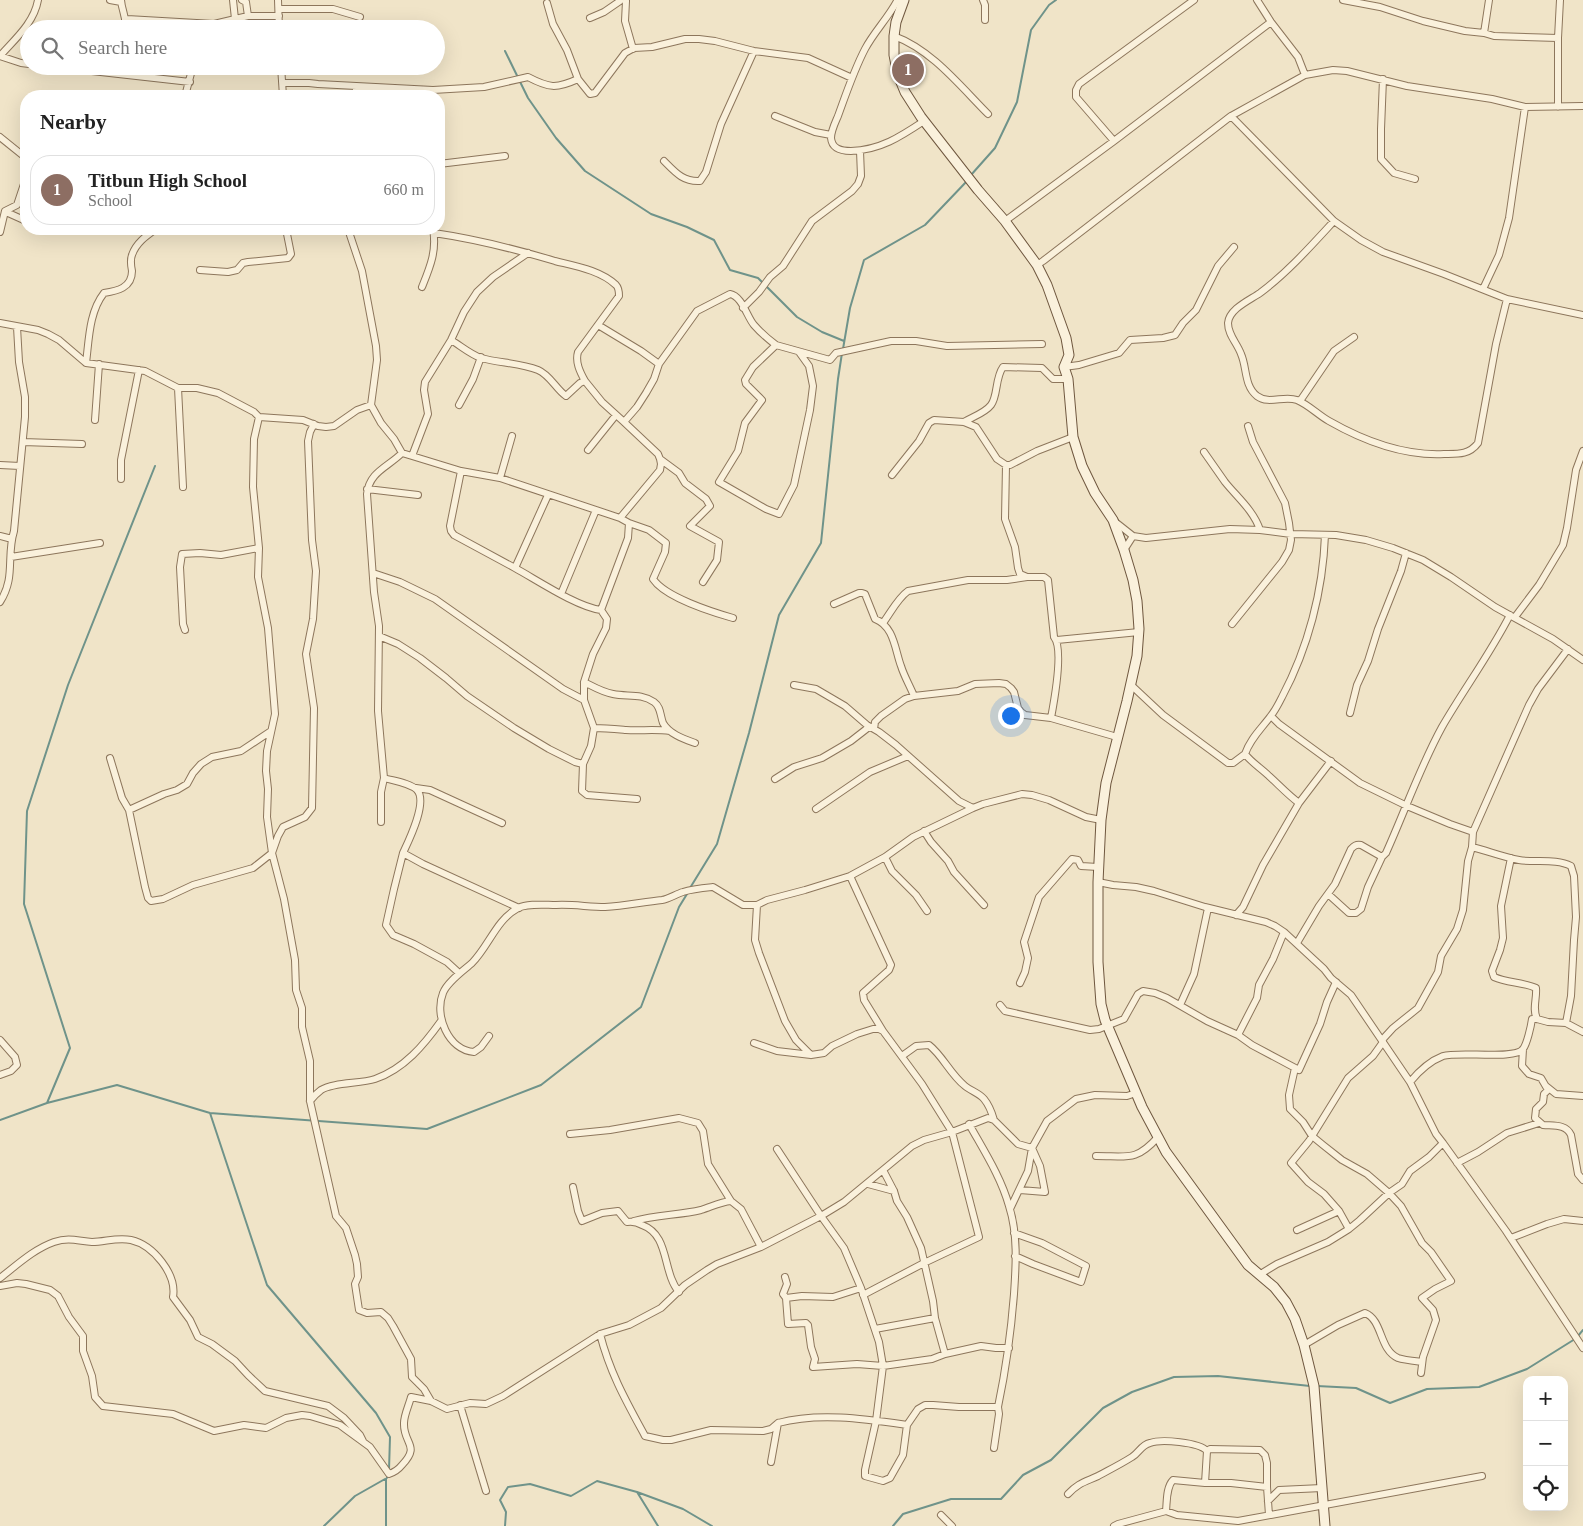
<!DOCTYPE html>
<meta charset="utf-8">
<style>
:root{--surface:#fff;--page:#f6f6f6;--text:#222;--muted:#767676;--line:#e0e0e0;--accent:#1a73e8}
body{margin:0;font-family:"Times New Roman",serif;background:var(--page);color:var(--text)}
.controls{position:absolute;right:15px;bottom:15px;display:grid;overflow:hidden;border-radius:10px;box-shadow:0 5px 20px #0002}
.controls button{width:45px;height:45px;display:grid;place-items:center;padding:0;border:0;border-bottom:1px solid var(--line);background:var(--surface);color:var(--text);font:25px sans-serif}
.you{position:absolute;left:1010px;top:715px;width:18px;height:18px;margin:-12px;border:4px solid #fff;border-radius:50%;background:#1a73e8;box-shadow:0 0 0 8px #1a73e833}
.badge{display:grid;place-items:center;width:32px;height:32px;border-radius:50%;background:var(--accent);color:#fff;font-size:16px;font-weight:700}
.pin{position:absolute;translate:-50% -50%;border:2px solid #fff;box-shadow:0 1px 5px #0006}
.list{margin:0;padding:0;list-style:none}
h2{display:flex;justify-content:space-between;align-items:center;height:65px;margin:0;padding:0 20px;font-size:21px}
h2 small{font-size:16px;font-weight:400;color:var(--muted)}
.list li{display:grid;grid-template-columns:32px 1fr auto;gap:15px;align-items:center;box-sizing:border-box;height:70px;margin:0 10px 10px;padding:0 10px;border:1px solid var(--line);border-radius:20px}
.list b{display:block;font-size:19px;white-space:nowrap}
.list p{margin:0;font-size:16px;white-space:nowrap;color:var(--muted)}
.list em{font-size:16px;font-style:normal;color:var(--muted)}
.icon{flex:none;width:28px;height:28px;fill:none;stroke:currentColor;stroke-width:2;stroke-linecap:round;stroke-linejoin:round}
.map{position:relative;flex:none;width:1583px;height:1526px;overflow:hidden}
.search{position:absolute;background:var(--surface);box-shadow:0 5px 20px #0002;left:20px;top:20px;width:425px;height:55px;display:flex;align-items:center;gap:12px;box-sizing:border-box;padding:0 18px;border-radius:28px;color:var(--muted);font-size:19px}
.panel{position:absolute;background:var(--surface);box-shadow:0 5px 20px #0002;left:20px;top:90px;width:425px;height:145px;border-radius:20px}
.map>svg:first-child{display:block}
</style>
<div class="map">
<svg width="1583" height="1526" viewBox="0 0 1583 1526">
<rect width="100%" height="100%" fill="#f0e4c8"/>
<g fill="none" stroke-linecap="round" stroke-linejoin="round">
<!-- stream -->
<path stroke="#6f938a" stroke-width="2" d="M 505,51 L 528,98 L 556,138 L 585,171 L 651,214 L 687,227 L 714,240 L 730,270 L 758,278 L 797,317 L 822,332 L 844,341
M 971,175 L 995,148 L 1017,102 L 1031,30 L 1049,5 L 1056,0
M 843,349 L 850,308 L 864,260 L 925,225 L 967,181
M 690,888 L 717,844 L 749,733 L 779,615 L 821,543 L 838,379 L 842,353
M 47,1103 L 70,1048 L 24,904 L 27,811 L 68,685 L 155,466
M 210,1113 L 267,1285 L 376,1413 L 390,1437 L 389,1470
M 0,1120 L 47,1103 L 117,1085 L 210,1113 L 427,1129 L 541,1085 L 641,1007 L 679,907 L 687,894
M 1578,1336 L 1583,1330
M 1317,1386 L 1356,1388 L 1390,1403 L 1427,1389 L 1479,1387 L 1527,1369 L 1575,1339
M 637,1492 L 658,1526
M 324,1526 L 355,1496 L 385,1479
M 386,1526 L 386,1479 L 389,1475
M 505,1526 L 506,1512 L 500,1500 L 508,1487 L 530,1484 L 571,1496 L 597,1481 L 637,1492 L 683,1509 L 712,1526
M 893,1526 L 903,1514 L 951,1499 L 1001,1499 L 1023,1475 L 1051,1460 L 1103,1408 L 1132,1392 L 1174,1377 L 1218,1376 L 1310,1386"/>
<defs>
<path id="street" d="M 110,0 L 121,2
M 121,0 C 122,13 127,16 125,29
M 233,0 L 235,19
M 242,0 L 246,2 L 248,16
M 278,0 L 279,29
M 983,0 L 985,5 L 985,20
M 1257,0 L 1271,22 L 1298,57 L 1305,75
M 1343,0 L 1380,7 L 1423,21 L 1465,31 L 1484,33 L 1494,36 L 1558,38
M 626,1 L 625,21 L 633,49
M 897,1 C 888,18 874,32 865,49 C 854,70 846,94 838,116 C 835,123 831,131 831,138 C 832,149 841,151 851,151 C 880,150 900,137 924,121
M 547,3 L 553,24 L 567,50 L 578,79 L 590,94 L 595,93 L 625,53 L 634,48 L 652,47 L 685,39 L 699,39 L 715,41 L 754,51 L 808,58 L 852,78
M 279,9 L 333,9 L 360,17
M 590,18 L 604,12 L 620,1
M 127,19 L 214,24 L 248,16 L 279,16
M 1484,33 L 1489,0
M 894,36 C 932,50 960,86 988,114
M 29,64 L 21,63 L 0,56 C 15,39 34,23 38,0
M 47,66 L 190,82
M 281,66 L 283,96
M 1383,79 L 1381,129 L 1381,159 L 1394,173 L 1415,179
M 283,83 L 309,83 L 318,84 L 433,90 L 484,87 L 528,77 C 549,88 556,89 578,79
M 185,96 L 193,66
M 356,96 L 356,87
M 1558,107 L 1558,38 L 1560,0
M 775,116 L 815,132 L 831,135
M 1231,116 L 1334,221 L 1361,240 L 1383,252 L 1444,274 L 1507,299 L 1583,315
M 0,137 L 26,158
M 1114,141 L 1076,97 L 1076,90 L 1079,84 L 1194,0
M 664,161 C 675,172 683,182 700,181 L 706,172 L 721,124 L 754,51
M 439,164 L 505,156
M 6,212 L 26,221
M 1005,221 L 1114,141 L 1271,22
M 1334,221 C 1311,246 1287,273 1260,293 C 1250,300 1229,309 1228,323 C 1228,335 1237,343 1241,354 C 1247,367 1244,386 1257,396 C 1269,405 1284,395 1297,400 C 1309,405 1318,415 1329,421 C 1364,441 1403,456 1444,454 C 1458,454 1469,455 1478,443 L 1496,344 L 1507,299
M 50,229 L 61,231 L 66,229
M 348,229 L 362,271 L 376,346 L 377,360 L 371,405 L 381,423 L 394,439 L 402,453 L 412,456
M 0,232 L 5,211 L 17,205 L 26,178
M 434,233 C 475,239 515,249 555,261 C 575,266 600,270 616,285 C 619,288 619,292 619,296 L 578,352 C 575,362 580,372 585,381 L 580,383 L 566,396 C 556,389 550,375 538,370 C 520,363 499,363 481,358 C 470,354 461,346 451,340
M 1037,265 L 1043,261 L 1231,116 L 1305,75 L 1333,70 L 1347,71 L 1407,86 L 1492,99 L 1525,107 L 1583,106
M 200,270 L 228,272 L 237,270 L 243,263 L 248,262 L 288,258 L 291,254 L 286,229
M 422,287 C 430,267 437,251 433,229
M 1483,289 L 1499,255 L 1509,218 L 1525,107
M 743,308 L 759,292 L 770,277 L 783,266 L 812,221 L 852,191 L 858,184 L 861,176 L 860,151
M 0,323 L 38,330 L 48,334 L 59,340 L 86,363 L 145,371 L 178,388 L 197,388 L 218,393 L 254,412 L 259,417 L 303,420 L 318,426 L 326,427 L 334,426 L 357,410 L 371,405
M 598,325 L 641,351 L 659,364
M 776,345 L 830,360 L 836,353 L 891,341 L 916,341 L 947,346 L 1042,344
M 86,363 C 89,340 89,312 104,293 C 117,291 132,288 132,271 C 131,266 130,260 132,255 C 136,243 146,236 156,229
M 1064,367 L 1079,365 L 1119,353 L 1130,340 L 1163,338 L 1175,335 L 1183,323 L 1196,310 L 1218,266 L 1234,247
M 585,381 L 602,402 L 624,422
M 178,388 L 183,487
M 1300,401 L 1334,351 L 1354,337
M 459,405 L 473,379 L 481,357
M 259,417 L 254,439 L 253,487 L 259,548 L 258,577 L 268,628 L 275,714 L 267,751 L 266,771 L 268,789 L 267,817 L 272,853 L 284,899 L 295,960 L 296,990 L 302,1008 L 302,1027 L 310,1061 L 310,1101 L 336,1216 L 346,1228 L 355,1255 L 357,1264 L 358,1277 L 355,1284 L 359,1310 L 367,1313 L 381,1312 L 388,1318 L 393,1326 L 411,1359 L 412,1377 L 424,1389 L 431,1401
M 95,420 L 99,364
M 964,422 C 972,417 985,413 991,405 C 998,396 995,378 1003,367 L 1042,368 L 1053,379 L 1068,379
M 23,442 L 82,444
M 588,450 L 616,415
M 1204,452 C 1211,462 1218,472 1225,482 C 1237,497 1254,511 1260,530
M 0,465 L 20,466
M 1006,465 L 1005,519 L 1015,547 L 1018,568 L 1020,574 L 1027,577 L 1044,577 L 1048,580 L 1054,637 C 1064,649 1054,702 1051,718
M 461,471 L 412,456 L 428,414 L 424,390 L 425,382 L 451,340 L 464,312 L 477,292 L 493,277 L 528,253
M 892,475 L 919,441 L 929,423 L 934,420 L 964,422 L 976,427 L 997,459 L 1006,465 L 1010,465 L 1037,451 L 1073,437
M 500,478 L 512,436
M 121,479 L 121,460 L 139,370
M 367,489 L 418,495
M 548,495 L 515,568 C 537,580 577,607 601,610
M 620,518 L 629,523 L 628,538 L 601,610 L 607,619 L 606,628 L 593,654 L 584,682 L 584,700 L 594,728 L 591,746 L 583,764 L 582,791 L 587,795 L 637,799
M 1114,521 L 1133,536 L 1146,538 L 1230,529 L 1260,530 L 1291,534 L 1336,535 L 1366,540 L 1393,548 L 1423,560 L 1451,577 L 1495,607 L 1553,639 L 1583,660
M 629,523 L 649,530 L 666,543 L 665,552 L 653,579 C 665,597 712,612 733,618
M 0,536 L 12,539
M 1124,550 L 1133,536
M 11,557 L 100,543
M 515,568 L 454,535 L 451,531 L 450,526 L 461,471 L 500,478 L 620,518 L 660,470 L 661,464 L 660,459
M 373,573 L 400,582 L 435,599 L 563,689 L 584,700
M 703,582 L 717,560 L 719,542 L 690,526 L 710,506 L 706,499 L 685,483 L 679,473 L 660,459 L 658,454 L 624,422 L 637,407 L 646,393 L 654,379 L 659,364 L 697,311 L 730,294 C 742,296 747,317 754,325 C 761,333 768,339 776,345 L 753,367 L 745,380 L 746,384 L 762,400 L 745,423 L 738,451 L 719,482 L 766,509 L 779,514 L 794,485 L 810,410 L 813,386 L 809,366 L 799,352
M 561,594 L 596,510
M 0,602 C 16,577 6,557 14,531 L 25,417 L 25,397 L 19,362 L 17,327
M 834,604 L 859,593 L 862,593 L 865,594 L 875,619 C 894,626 895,650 901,666 C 904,676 910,686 914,696
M 1515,617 L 1539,585 L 1563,545 L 1567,528 L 1576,470 L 1583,451
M 883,623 C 891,612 898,598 908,591 L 968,580 L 1007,580 L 1027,577
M 1232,624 L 1282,562 L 1289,550 L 1291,540 L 1289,523 L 1285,503 L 1253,442 L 1248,426
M 185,630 L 183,624 L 180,567 L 182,554 L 200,553 L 221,555 L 259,548
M 379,636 L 398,644 L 420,658 L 446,678 L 467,696 L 514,728 L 549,749 L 575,762 L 583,764
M 1057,640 L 1139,632
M 584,682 C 594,687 602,692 613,694 C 627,697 641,693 654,702 C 661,707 660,715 663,723 C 669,734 684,739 695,743
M 794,685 L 816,689 L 845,706 L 867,725 L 879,732 L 896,745 L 959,801 L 973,808
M 1131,685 L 1163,715 L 1228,763 L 1233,763 L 1245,754
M 1350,713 L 1357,685 L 1368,661 L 1378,629 L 1401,571 L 1406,553
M 1271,716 L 1279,724 L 1360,783 L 1407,806 L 1450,824 L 1473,832
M 594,728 C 605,728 615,729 626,730 C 640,731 655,729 670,731
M 874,729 L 875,722 L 881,716 L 905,699 L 914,696 L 958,691 L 975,684 L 999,683 L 1006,684 L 1011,688 L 1014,692 L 1018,708 L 1021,712 L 1025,715 L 1051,718 L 1117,737
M 110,758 L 122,798 L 129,810 L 145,887 L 148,898 L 151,901 L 163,899 L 193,885 L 253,868 L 272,853 L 278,836 L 283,827 L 305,817 L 312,808 L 314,708 L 306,654 L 313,619 L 316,571 L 312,540 L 308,441 L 310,432 L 314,424
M 384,778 C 394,781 410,783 417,790 C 428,802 409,840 403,853 L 423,864 L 519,908
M 775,779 L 794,767 L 822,758 L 851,741 L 869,727
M 416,788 L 430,790 L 502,823
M 1299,803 C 1288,795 1279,785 1269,776 C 1261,768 1252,763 1245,754 C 1250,739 1261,729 1270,717 C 1275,711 1279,703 1282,697 C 1308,648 1323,591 1325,535
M 816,809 L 870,772 L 908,756
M 129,810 L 164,794 L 177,790 L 187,784 L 193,773 L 201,764 L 212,757 L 241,751 L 271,731
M 381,822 L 381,792 L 384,778 L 378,711 L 379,626 L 374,592 L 367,494 C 369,472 388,467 402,453
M 924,831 L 931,842 L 948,861 L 954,872 L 984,905
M 1472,847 C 1488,851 1503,857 1519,860 C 1535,863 1556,858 1571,866 L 1574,876 L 1576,917 L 1574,940 L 1571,996 L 1566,1023
M 403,853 L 394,889 L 386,925 L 393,935 L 414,944 L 447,962 L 459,973
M 885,857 L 892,871 L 916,895 L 927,911
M 1511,858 L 1501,906 L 1503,938 L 1500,950 L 1492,971 L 1494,977 C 1507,983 1523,982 1536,988 C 1537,1000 1532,1008 1537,1019
M 850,876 L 891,965 L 889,970 L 863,993 L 864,1000 L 883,1031
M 1098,882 L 1113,885 L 1136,887 L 1154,891 L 1205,907 L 1266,922 L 1275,926 L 1284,932 L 1324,969 L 1331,978 L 1351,995 L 1410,1082 L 1436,1134 L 1443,1143 L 1429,1157 L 1410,1171 L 1402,1184 L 1389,1193 L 1360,1220 L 1349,1229 L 1328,1242 L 1277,1264 L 1259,1275
M 1328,894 L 1349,913 L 1356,913 L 1361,909 L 1368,887 L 1382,857
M 757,905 L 755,940 L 759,953 L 785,1021 L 796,1040 L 811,1055
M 1236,915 L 1243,907 L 1263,865 L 1299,803 L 1331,761
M 1297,943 L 1319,906 L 1335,884 L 1351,849 C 1354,846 1356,844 1361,845 L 1382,857 L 1386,853 C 1405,811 1420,767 1442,727 C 1464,689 1490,654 1510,615
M 1020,983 L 1025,972 L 1028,958 L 1024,942 L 1039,897 L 1072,859 L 1078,860 L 1081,866 L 1098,867
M 1000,1005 L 1005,1011 L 1090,1030 L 1099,1029 L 1124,1019 L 1138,994 L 1143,991 L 1155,993 L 1167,998 L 1207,1021 L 1238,1035 L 1252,1045 L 1299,1070 L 1320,1024 L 1327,1002 L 1336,982
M 1180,1005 L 1194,974 L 1208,908
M 1238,1035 L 1257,998 L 1259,985 L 1273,959 L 1284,932
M 489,1036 L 481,1047 L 474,1052 C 448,1050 434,1015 443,993 C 447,982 463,971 472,963 C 489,946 496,920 518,908 C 528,903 545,905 556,905 C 572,904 589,907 605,907 C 624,906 643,902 662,900 C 669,899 676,894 683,892 C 692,889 703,888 713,887 L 743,905 L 757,905 L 767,900 L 805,890 L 850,876 L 885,857 L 913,837 L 973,808 L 983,804 L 1022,794 L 1032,795 L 1049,800 L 1086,817 L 1101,820
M 0,1040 L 15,1057 L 17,1065 L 11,1071 L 0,1075
M 1382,1040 L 1393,1028 L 1418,1008 L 1438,972 L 1441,956 L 1457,929 L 1463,910 L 1468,861 L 1472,847 L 1473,832 L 1529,705 L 1538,689 L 1568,649
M 754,1043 L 777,1051 L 811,1055 L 824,1053 L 832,1046 L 857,1034 L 873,1029 L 879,1029 L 883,1031 L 922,1084 L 952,1132 L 979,1237 L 924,1263 L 863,1295
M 1523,1049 L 1522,1066 L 1529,1074 L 1541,1078 L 1548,1090 L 1544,1094 L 1543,1102 L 1536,1109 L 1535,1118 L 1543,1125 C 1554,1126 1566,1124 1571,1135 L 1578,1174 L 1583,1180
M 902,1056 L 916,1046 L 929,1045 C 943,1056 950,1074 965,1086 C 971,1091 979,1093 984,1099 C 989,1105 992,1113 994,1120
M 1295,1068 L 1289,1095 L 1290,1109 L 1303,1122 L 1312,1136 L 1323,1145 L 1342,1160 L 1367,1174 L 1389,1193 L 1401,1206 L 1422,1243 L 1431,1252 L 1451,1281 L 1435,1289 L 1422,1298 L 1433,1310 L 1436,1320 L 1423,1357 L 1421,1373
M 1410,1082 C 1419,1071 1430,1061 1443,1056 C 1459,1051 1515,1060 1523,1049 C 1527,1044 1531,1026 1532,1019 L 1537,1019 L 1548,1022 L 1566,1023 L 1583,1032
M 1546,1086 L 1556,1094 L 1583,1096
M 310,1101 C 313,1097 317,1093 321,1090 C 334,1082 360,1084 375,1079 C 404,1069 424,1045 441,1021
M 969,1124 C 984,1151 1001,1177 1009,1206 C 1018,1234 1016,1265 1014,1294 C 1011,1332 1006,1369 998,1407 L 999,1414 L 994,1448
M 570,1134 L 610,1130 L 679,1118 L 698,1123 L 703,1131 L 708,1164 L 731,1201
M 1443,1143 L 1506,1231 L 1583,1348
M 777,1149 L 821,1216 L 844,1248 L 861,1288 L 879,1342 L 883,1366 L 876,1421 L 865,1470 L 865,1476 L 883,1481 L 890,1478 L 903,1455 L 907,1425 L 918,1409 L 925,1405 L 933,1405 L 959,1407 L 998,1407
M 1096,1156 C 1127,1156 1136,1162 1158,1137
M 1457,1163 L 1478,1152 L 1507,1133 L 1539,1123
M 883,1170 L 894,1191 L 897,1201 L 907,1217 L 921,1248 L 933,1301 L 935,1318 L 945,1354
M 868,1184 L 894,1191
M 573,1187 L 578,1211 L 582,1221 L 602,1213 L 618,1211 L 627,1222 C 633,1221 637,1222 642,1225 C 670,1235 662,1272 679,1292
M 1010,1209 L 1028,1171 L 1032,1148 L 1040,1166 L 1045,1192 L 1020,1190
M 634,1221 C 656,1215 680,1215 701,1210 C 711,1207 720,1202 731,1201 L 741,1209 L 761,1247
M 1349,1229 L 1339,1211 L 1324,1194 L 1308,1182 L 1291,1163 L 1309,1141 L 1348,1078 L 1373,1056 L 1383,1042
M 1297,1230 L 1339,1211
M 1014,1233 L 1042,1243 L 1086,1266 L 1081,1282 L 1033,1264 L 1015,1256
M 1511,1238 L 1547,1224 L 1564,1219 L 1583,1221
M 785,1277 L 787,1284 L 783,1294 L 786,1298 L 788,1324 L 806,1323 L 808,1325 L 811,1347 L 815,1359 L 813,1367 L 857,1364 L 883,1366 L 932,1359 L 945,1354 L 981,1346 L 996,1348 L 1009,1348
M 0,1278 C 17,1265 34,1249 54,1242 C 69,1237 78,1241 92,1242 C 105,1242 117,1237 131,1240 C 153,1245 177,1274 173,1297 L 190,1320 L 198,1337 L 212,1344 L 235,1361 L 248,1375 L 265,1391 L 328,1406 L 344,1418 L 360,1435 L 363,1441
M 0,1286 L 17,1283 L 26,1284 L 50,1290 L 58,1296 L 69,1317 L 83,1336 L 83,1351 L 92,1376 L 95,1397 L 103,1406 L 173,1414 L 214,1431 L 244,1425 L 266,1428 L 286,1418 L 302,1415 L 310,1416 L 340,1425 L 344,1428 L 370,1447 L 389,1474 C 395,1472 398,1470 402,1465 C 421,1445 403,1444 404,1423 C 404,1415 409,1405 411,1397 L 431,1401 L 447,1409 L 470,1403 L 486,1404 L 503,1396 L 600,1334 L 629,1325 L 661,1308 L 685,1285 L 707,1270 L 717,1264 L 761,1247 L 821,1216 L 844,1202 L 912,1146 L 924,1140 L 952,1132 L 988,1118 L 994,1120 L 1018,1144 L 1032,1148 L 1047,1121 L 1076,1099 L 1095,1095 L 1127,1096 L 1136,1093
M 786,1298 L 802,1296 L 833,1297 L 861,1288
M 875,1329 L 935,1318
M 600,1334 C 610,1373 626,1401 645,1436 L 663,1440 L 671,1440 L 711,1430 L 763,1431 L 771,1429 L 778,1423
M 1304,1345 L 1338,1325 L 1365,1313 C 1383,1320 1379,1350 1398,1358 C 1404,1360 1414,1361 1422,1362
M 460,1405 L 486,1491
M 771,1462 L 778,1423 C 819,1412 865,1419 907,1425
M 1205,1483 L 1207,1451 L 1210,1449 L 1260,1450 L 1265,1455 L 1267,1463 L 1267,1487 L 1269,1515
M 1068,1494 C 1078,1483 1085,1482 1098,1476 C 1109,1470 1121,1464 1132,1457 C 1139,1453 1141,1445 1150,1443 C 1161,1439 1199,1442 1207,1451
M 1268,1501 L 1279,1490 L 1322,1488
M 1166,1511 C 1167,1502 1166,1487 1173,1480 L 1205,1483 L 1231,1483 L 1267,1487
M 941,1515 L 952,1526
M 1114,1526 L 1118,1524 L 1166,1511 L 1177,1515 L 1238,1521 L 1482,1476"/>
<path id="secondary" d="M 904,0 L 896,22 L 894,36 L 894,55 L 898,75 L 905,92 L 921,117 L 978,190 L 1005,221 L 1037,265 L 1047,285 L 1066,338 L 1069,355 L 1064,367 L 1068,379 L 1073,437 L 1082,466 L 1095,493 L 1113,520 L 1124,550 L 1133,580 L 1137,601 L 1139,629 L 1137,656 L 1127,701 L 1106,783 L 1101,820 L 1098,882 L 1098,962 L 1101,1004 L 1105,1020 L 1142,1107 L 1166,1152 L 1248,1265 L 1274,1287 L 1286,1302 L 1295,1319 L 1304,1345 L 1314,1386 L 1325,1526"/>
</defs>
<!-- street casing -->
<use href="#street" stroke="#8d765c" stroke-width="8"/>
<!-- secondary casing -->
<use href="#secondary" stroke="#6f573f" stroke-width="11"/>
<!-- street -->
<use href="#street" stroke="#faf1dc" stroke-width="6"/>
<!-- secondary -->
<use href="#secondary" stroke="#faf1dc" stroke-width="9"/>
</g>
</svg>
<div class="controls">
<button>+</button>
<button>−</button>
<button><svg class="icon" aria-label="locate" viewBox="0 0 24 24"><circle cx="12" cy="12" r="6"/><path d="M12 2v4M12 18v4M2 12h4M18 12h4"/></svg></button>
</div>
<div class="you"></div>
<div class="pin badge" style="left:908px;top:70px;background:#8d6e63">1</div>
<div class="search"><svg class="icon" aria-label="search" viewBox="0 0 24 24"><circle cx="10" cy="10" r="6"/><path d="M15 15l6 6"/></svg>Search here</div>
<section class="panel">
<h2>Nearby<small></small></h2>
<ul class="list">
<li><span class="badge" style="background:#8d6e63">1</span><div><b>Titbun High School</b><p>School</p></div><em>660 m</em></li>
</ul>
</section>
</div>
